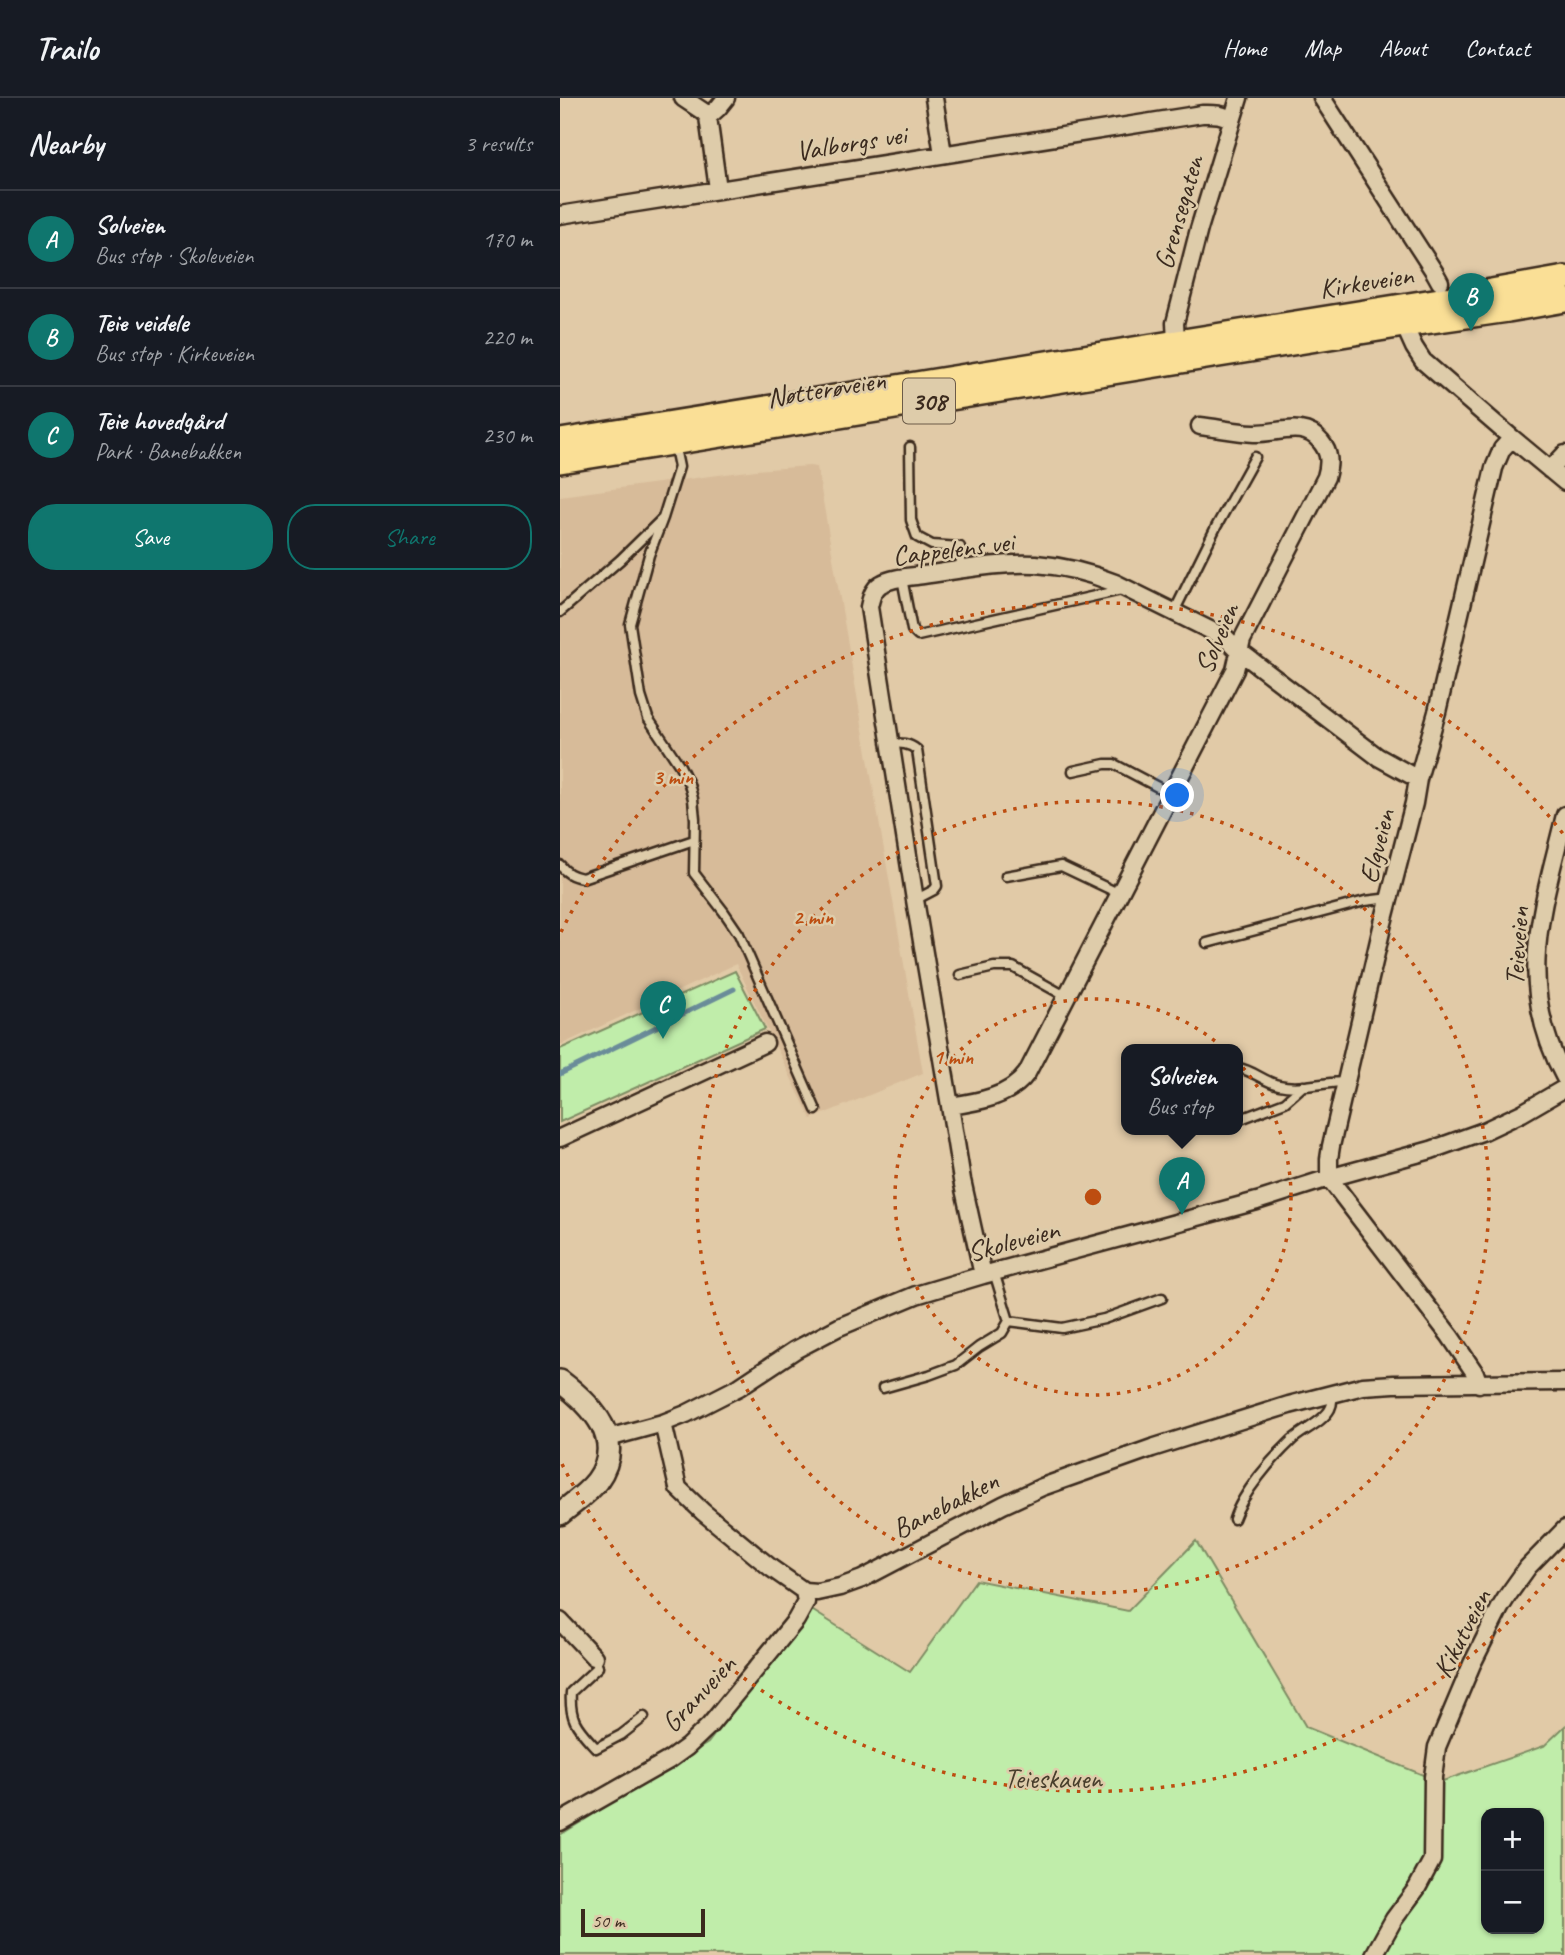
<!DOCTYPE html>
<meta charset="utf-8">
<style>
:root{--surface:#171b24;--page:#242831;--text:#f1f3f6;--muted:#9ea1a6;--line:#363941;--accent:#0f766e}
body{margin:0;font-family:Caveat,sans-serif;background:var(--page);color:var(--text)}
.controls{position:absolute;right:21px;bottom:21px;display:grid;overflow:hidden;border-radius:14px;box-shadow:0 2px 5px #0004}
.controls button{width:63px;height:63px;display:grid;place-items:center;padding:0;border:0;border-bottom:2px solid var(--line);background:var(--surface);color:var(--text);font:35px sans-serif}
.scale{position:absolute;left:21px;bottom:18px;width:124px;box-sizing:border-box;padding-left:7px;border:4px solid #3b2a1e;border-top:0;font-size:19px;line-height:24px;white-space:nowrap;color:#3b2a1e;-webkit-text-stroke:5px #deccaa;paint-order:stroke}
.you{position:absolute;left:618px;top:698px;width:24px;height:24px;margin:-18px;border:5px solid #fff;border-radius:50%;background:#1a73e8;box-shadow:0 0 0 10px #1a73e833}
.badge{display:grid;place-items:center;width:46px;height:46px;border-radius:50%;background:var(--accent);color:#fff;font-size:23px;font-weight:700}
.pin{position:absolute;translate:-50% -58px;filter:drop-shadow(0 2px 4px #0008)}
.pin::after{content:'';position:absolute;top:37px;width:24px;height:21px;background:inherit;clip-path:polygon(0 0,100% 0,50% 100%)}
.popup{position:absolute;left:561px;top:946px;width:122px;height:91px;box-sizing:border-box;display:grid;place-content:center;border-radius:14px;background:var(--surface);filter:drop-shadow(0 2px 5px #0005);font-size:23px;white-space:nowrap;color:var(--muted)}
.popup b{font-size:26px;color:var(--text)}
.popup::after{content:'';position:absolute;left:50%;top:100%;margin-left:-14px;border:14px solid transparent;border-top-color:var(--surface)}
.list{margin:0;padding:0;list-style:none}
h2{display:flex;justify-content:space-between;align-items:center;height:91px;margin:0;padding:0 28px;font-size:30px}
h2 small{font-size:23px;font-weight:400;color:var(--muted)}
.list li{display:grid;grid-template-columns:46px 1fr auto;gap:21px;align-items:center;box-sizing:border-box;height:98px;padding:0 28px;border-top:2px solid var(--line)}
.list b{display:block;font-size:26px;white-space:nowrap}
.list p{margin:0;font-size:23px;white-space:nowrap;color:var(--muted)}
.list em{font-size:23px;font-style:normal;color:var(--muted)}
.actions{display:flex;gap:14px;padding:21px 28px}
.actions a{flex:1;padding:16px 0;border:2px solid var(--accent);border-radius:28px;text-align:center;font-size:24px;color:var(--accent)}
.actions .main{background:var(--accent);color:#fff}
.map{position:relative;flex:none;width:1005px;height:1857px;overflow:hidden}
header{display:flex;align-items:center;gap:42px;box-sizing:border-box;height:98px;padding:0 35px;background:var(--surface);border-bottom:2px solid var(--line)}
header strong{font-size:33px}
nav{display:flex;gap:38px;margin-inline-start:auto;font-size:24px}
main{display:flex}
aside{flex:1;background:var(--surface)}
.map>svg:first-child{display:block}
</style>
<header>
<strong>Trailo</strong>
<nav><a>Home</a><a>Map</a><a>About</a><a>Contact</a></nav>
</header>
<main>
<aside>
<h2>Nearby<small>3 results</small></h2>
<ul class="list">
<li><span class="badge">A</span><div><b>Solveien</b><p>Bus stop · Skoleveien</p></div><em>170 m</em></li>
<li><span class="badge">B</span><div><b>Teie veidele</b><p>Bus stop · Kirkeveien</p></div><em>220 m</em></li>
<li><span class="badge">C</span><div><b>Teie hovedgård</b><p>Park · Banebakken</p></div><em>230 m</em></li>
</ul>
<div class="actions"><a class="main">Save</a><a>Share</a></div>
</aside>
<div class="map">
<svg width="1005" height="1857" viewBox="0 0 1005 1857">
<rect width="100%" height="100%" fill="#e1caa7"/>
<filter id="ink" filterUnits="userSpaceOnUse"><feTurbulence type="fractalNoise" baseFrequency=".0143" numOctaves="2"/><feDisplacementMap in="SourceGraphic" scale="14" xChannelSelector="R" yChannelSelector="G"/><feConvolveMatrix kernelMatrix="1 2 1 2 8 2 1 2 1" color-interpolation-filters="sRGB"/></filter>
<g filter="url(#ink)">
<!-- built -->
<path fill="#d7bb99" d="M 249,368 L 257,369 L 363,975 L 251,1021 L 176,866 L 0,947 L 0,398 L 196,372 Z"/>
<!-- green -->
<path fill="#c0edaa" stroke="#7e8c64" stroke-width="2" fill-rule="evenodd" d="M 175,873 L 205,931 L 0,1024 L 0,951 Z
M 636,1443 L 746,1629 L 880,1684 L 984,1648 L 1005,1628 L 1005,1857 L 0,1857 L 0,1737 L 148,1645 L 250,1511 L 350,1574 L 416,1482 L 568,1513 ZM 926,1715 L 979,1715 L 979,1831 L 926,1831 Z"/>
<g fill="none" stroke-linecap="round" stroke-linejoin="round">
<!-- stream -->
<path stroke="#6a8c99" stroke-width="5" d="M 0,976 L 174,891"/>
<defs>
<path id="service" d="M 350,349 L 351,422 L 357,439 L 372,447 L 400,449 L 401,471
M 103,420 L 89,457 L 70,526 L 81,598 L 88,620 L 120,668 L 129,686 L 133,701 L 135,721 L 134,775 L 164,814 L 179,836 L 256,1012
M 342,480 L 352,532 L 358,538 L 566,491
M 0,514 L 60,462 L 103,420 L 119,369 L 114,345
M 614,514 L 656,429 L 695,359
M 331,646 C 341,645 349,645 357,652 L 377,788 L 374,792 L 355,802
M 513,673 L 545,666 L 554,666 L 611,696
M 0,767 C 6,775 12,778 22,780 L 134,742
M 446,778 L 501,768 L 560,796
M 647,845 L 805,803 L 830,800
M 400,877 L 434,869 L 453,869 L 507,899
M 678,970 C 693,972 704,984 719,987 C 740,992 764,984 786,984
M 678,1022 L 725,1004 L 743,988
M 449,1223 L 502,1230 L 544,1221 L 602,1200
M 323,1290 L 369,1277 L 396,1267 L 419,1249 L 442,1235 L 449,1223 L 434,1174
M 674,1421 C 683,1394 712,1361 732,1342 C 743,1332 763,1324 770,1311 C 773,1305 773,1301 770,1295
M 34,1559 L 38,1569 L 11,1594 C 9,1623 18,1630 36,1650 L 61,1637 L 84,1619"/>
<path id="minor" d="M 123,0 L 144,14 L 148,19 L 158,91
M 374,0 L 383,56
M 762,0 L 875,175 L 880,184
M 148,19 L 158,10 L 166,0
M 0,117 L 642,16 C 652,16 662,15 671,22
M 844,227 L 854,249 L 863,263 L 952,340 L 942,351 L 934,370 L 877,614 L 858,681 L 854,705 L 823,825 L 771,1048 L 769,1061 L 769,1080 L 890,1238 L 915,1275 L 919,1286
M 616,244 L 615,225 L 639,131 L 679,0
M 952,340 L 1005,384
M 990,372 L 1005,356
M 1005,717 C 982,812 954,886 1005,980
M 390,1008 L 355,802 L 309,509 C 311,500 313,491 321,486 C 333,479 350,479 363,477 C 400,472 438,464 476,466 C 503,468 530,475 555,485 L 666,540 L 679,553 L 818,659 L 858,681
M 0,1040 L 205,945
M 423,1177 L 402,1082 L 390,1008 C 417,1004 450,999 467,975 L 675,572 L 682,542 L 766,379 C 770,365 770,355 761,344 C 744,322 717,336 694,335 C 676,334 658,330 640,328
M 103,1325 L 118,1390 L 143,1414 L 211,1470 L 244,1493 L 257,1494 L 280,1489 L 302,1481 L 443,1407 L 482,1389 L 592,1350 L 729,1307 L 803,1288 L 834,1286 L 1005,1284
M 48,1340 L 103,1325 L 126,1316 L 179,1289 L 235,1252 L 279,1229 L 356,1197 L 423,1177 L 697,1103 L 769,1080 L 871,1052 L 924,1033 L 962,1015 L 1005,990
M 0,1523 L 34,1559
M 0,1724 L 109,1662 L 127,1649 L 150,1627 L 236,1522 L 246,1504 L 244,1493
M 814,1857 L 834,1821 L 857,1790 L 872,1762 L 873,1679 L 877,1649 L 912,1566 L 940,1510 L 948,1497 L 968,1469 L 1005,1431"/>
<path id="secondary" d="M 0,1283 C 32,1307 67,1342 37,1383 C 27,1396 12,1406 0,1416"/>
<path id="primary" d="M 0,343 L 886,201 L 1005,180
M 0,363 L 844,227 L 948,212 L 1005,202"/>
</defs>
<!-- service casing -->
<use href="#service" stroke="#3b2a1e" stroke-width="13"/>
<!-- minor casing -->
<use href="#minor" stroke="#3b2a1e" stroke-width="21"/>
<!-- secondary casing -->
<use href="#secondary" stroke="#3b2a1e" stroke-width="26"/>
<!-- primary casing -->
<use href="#primary" stroke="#3b2a1e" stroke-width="28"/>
<!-- service -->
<use href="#service" stroke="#deccaa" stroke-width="8"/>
<!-- minor -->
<use href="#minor" stroke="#deccaa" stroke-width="16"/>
<!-- secondary -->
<use href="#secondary" stroke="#deccaa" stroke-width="21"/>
<!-- primary -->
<use href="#primary" stroke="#fadf96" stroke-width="23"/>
</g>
</g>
<!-- distance rings -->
<g fill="none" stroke="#bd4d10" stroke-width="3.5" stroke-dasharray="3.5 7">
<circle cx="533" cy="1099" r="198"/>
<circle cx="533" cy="1099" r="396"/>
<path d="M1004 1461A594 594 0 0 1 1 1364M1 834A594 594 0 0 1 1004 737"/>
</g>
<g text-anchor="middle" stroke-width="5" stroke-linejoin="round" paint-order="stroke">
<!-- shield labels -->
<rect fill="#deccaa" stroke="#6c5b48" stroke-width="2" x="343" y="280.5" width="52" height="45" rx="5"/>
<g font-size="26" font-weight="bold" fill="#3b2a1e">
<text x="369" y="312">308</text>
</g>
<!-- street labels -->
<g font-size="28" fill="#3b2a1e" stroke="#deccaa">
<text transform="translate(291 44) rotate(-9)" y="10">Valborgs vei</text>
<text transform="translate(618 114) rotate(-74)" y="10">Grensegaten</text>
<text transform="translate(806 183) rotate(-9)" y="10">Kirkeveien</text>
<text transform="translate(266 290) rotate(-9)" y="10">Nøtterøveien</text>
<text transform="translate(393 450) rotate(-7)" y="10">Cappelens vei</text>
<text transform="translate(656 540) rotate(-67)" y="10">Solveien</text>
<text transform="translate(816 748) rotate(-76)" y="10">Elgveien</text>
<text transform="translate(956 848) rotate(-86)" y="10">Teieveien</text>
<text transform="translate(453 1142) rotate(-15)" y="10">Skoleveien</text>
<text transform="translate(385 1406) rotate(-27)" y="10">Banebakken</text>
<text transform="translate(901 1535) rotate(-63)" y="10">Kikutveien</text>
<text transform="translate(138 1595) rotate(-47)" y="10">Granveien</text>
</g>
<!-- park labels -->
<g font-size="28" fill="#483e2c" stroke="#deccaa">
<text x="493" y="1690">Teieskauen</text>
</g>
</g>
<circle cx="533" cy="1099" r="10" fill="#bd4d10" stroke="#deccaa" stroke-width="3.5"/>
<g font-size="21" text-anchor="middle" font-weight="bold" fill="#bd4d10" stroke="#deccaa" stroke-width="5" stroke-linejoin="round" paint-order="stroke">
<text x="113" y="686">3 min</text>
<text x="253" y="826">2 min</text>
<text x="393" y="966">1 min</text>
</g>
</svg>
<div class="controls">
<button>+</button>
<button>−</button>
</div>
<div class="scale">50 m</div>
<div class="you"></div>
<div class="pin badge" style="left:622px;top:1117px">A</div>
<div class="popup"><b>Solveien</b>Bus stop</div>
<div class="pin badge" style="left:911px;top:233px">B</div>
<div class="pin badge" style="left:103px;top:941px">C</div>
</div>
</main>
